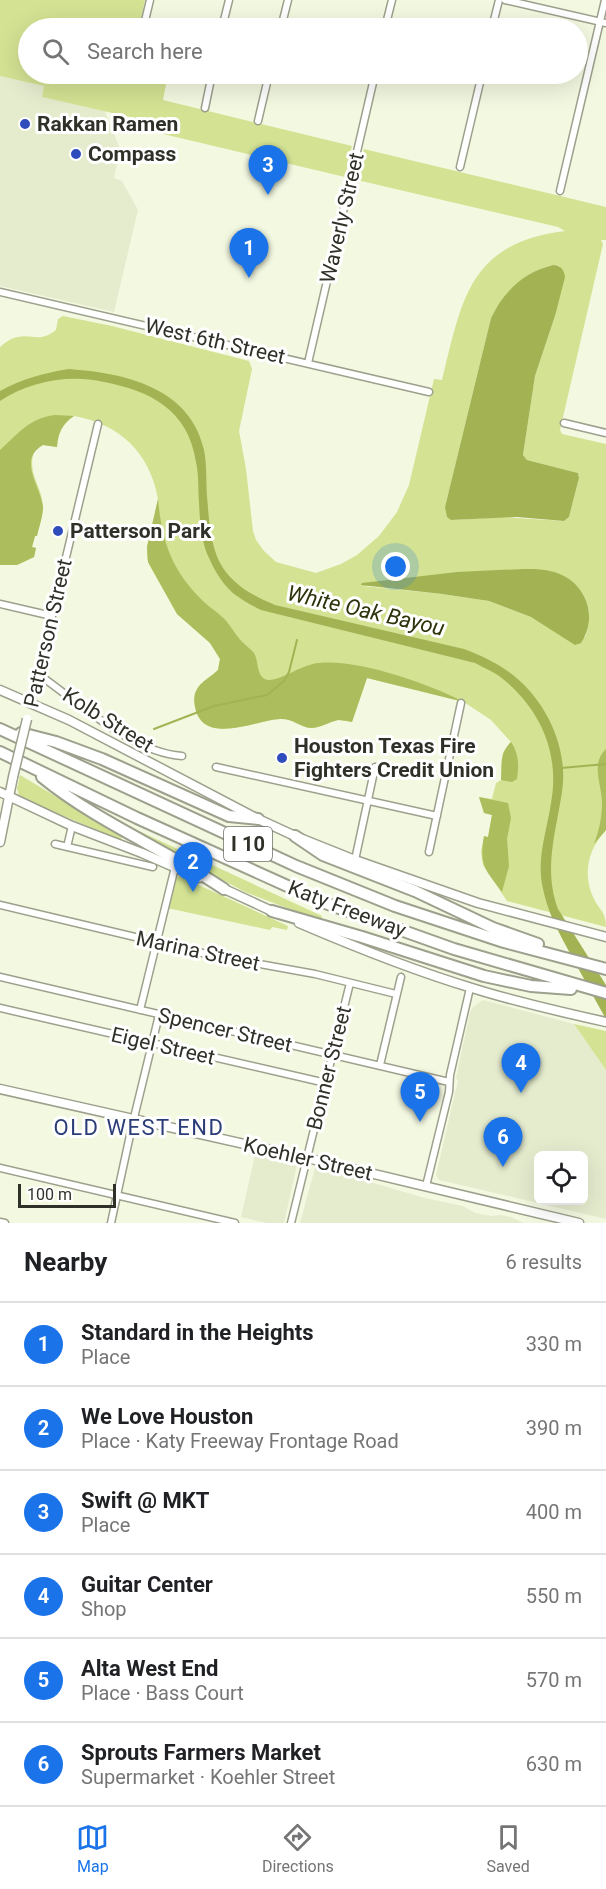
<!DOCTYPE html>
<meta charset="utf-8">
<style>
:root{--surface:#fff;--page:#f2f2f2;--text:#202124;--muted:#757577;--line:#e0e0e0;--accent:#1a73e8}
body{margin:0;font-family:Roboto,sans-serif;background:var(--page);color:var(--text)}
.controls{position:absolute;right:18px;bottom:18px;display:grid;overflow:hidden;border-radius:9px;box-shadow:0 6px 24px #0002}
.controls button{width:54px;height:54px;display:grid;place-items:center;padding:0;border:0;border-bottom:2px solid var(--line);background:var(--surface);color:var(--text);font:30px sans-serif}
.scale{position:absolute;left:18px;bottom:15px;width:98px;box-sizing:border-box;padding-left:6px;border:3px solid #2f3129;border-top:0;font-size:16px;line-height:21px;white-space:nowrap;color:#2f3129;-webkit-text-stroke:4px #fff;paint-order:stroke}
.you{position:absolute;left:396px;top:567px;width:21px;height:21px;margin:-15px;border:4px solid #fff;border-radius:50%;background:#1a73e8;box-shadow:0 0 0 9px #1a73e833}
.badge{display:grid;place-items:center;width:39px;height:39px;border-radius:50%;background:var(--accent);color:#fff;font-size:20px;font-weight:700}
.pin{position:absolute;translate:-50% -50px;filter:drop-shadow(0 2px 3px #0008)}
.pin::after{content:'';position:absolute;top:32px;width:21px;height:18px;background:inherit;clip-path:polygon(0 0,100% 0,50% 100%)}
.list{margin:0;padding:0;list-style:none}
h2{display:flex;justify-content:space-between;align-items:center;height:78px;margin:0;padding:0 24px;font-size:26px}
h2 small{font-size:20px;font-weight:400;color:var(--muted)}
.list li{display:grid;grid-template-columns:39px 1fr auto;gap:18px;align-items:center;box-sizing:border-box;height:84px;padding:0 24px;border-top:2px solid var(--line)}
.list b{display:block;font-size:22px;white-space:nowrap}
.list p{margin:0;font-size:20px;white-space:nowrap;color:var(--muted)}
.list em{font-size:20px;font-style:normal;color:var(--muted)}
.icon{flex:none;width:33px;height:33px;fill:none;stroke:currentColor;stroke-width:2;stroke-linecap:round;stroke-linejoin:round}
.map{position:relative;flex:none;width:606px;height:1223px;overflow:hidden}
.search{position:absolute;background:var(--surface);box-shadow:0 6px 24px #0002;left:18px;right:18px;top:18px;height:66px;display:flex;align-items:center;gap:15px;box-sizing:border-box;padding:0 21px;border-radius:33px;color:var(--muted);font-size:22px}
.sheet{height:582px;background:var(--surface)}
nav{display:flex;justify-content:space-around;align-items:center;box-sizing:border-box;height:84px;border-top:2px solid var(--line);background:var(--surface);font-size:16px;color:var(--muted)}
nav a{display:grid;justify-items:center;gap:3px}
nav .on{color:var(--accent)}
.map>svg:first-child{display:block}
</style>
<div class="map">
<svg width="606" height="1223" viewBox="0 0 606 1223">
<rect width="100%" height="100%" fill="#f3f8e1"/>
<!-- built -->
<path fill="#e5ecce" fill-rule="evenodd" d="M 0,76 L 45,86 L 42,97 L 105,111 L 120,149 L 114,178 L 122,181 L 138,210 L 114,312 L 0,286 Z
M 483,1000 L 574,1024 L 606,1070 L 606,1219 L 439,1180 L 436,1175 L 454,1097 L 458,1081 L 456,1078 L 470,1012 L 473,1007 ZM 538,1156 L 584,1156 L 584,1200 L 538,1200 Z
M 255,1155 L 297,1165 L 284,1223 L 267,1223 L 241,1217 Z
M 315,1168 L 363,1180 L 425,1198 L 463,1206 L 475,1213 L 491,1216 L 501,1215 L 511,1217 L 524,1223 L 300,1223 Z"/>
<!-- green -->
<path fill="#d3e293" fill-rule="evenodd" d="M 0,0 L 145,0 L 140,23 L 163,28 L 28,28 L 28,74 L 168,74 L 163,100 L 352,146 L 345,177 L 159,133 L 161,124 L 42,97 L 44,86 L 0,76 Z
M 364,149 L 606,207 L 606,240 L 601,240 L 603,244 L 560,430 L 562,434 L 606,444 L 606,830 C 588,849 582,875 594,899 C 600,911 606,912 606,927 L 507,901 L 483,865 L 481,852 L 484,836 L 488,837 L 492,815 L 484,813 L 479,797 L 492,799 L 496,783 L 501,780 L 503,753 L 511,742 L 491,720 L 464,702 L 367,678 L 352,722 C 347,721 342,720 338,720 C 329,722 320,728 311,728 C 300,727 292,718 280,719 C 257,720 206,745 196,711 C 189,686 205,683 218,670 L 220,659 L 210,643 L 177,614 L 150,566 L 147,558 L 147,547 L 158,499 C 150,453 120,424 74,416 C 62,424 58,433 57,447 L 43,445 L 34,450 C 27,476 42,484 43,507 C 43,516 39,527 37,536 L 35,536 L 32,547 L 36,548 L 34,557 L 17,565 L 0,565 L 0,347 C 6,342 11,338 18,337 C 34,334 39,343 56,330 L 58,319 L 63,316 L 112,326 L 249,361 L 252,369 L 239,431 L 246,469 L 253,531 L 256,540 L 264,551 L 276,562 L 316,573 L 341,564 L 357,555 L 379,536 L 397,512 L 409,485 L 434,379 L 442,380 C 462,299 469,243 565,231 L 558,227 L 357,180 ZM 553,265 L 560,266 L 555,316 L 535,376 L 523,455 L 527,460 L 578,473 L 579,478 L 569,517 L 564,521 L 502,517 L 455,520 L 445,507 L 491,318 C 505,291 523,273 553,265 ZM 550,571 C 582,580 597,606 585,637 L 562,635 L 531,617 L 489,601 L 442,594 L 363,586 Z
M 20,775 L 122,836 L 121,840 L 20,798 L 17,789 Z
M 141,832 L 322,916 L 321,921 L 245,892 L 139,835 Z
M 179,876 L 288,926 L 287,930 L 272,927 L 270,930 L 167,908 L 175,879 Z
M 574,1024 L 606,1031 L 606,1070 Z"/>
<!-- forest -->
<path fill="#acbd5d" d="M 55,415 L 74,416 C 62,424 58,433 57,447 L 43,445 C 17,460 41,486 43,507 C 43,516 39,527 37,536 L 35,536 L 32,547 L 36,548 L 34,557 L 17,565 L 0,565 L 0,450 C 18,434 29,418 55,415 Z
M 158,499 C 162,540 170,567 200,598 C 208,607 220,613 227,622 C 231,627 234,632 238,637 C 242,643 249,647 254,653 C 259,661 256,678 268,680 C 281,681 302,664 319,663 C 359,659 429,684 464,702 L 367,678 L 352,722 C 347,721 342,720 338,720 C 329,722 320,728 311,728 C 300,727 292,718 280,719 C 257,720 207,745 196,711 C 189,686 205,682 218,670 L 220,659 L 210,643 L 177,614 L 148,562 L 147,547 Z
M 511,742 C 519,754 519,765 517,779 L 512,782 L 501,780 C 502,766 499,753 511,742 Z
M 606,749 L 606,830 L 594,844 C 599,831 602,817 602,803 C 602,784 590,764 606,749 Z
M 479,797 L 508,803 L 511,818 L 507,839 L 509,866 L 502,892 C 485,869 479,866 484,836 L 488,837 L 492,815 L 484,813 Z"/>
<!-- water -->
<path fill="#a3b353" d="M 553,265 C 560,265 564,269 565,277 L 555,316 L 535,376 L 523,455 L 527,460 L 578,473 L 579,478 L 569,517 L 564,521 L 517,517 L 451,520 L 447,517 L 445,507 L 491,318 C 504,291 524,272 553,265 Z
M 69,369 C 124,373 190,387 204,450 C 207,465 206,482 207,496 C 209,519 210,548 223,568 C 236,587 254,596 275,605 L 464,649 C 480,655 495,662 509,672 C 545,698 569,747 562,792 C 556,832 543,869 558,909 L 606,985 L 606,1019 C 594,998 583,977 571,955 C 558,931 547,912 542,884 C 537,857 547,830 551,803 C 560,754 541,710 503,679 C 495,672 484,668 475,663 L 261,610 C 253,606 245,602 237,596 C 226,589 215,572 210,560 C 201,543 200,522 199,503 C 198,489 199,475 196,462 C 188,410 151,391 104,382 C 68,374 31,381 0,401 L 0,391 C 22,379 44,373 69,369 Z
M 498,570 C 514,570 534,567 550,571 C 584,578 600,614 581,643 L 575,645 L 531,617 L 489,601 L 442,594 L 361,585 L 362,583 L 457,572 Z"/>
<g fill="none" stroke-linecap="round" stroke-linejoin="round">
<!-- stream -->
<path stroke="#a3b353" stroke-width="2" d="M 154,729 L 214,706 L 267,695 L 284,681 L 289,672 L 297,640
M 561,768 L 606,764"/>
<defs>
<path id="street" d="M 505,0 L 606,23
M 144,25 L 150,0
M 222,28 L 229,0
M 281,28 L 288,0
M 385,28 L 392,0
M 492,28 L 499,0
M 205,108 L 212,74
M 258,121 L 269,74
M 460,167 L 482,74
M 560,191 L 605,0
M 0,292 L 429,392
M 308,363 L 375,74
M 564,423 L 606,433
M 0,604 L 52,616
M 38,674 C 78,702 133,753 182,756
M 31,703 L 98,424
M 216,767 L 437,816
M 55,844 L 153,867
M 67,847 L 72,826
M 429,852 L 461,703
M 355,860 L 375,767
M 0,905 L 215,956 L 315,974 L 396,994
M 0,977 L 449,1082
M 0,1008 L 326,1083
M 140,1010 L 175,867
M 380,1065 L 401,977
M 0,1168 L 235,1223
M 426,1186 L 449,1092 L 450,1075 L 470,988
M 0,1222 L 5,1223
M 111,1223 L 132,1126 L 159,1015
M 291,1223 L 350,983"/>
<path id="secondary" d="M 0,690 L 69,720 L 258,819 L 295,836 L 355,860 L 478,903 L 606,937
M 0,792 L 72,826 L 142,853 L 199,878
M 0,842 L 13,777
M 220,887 L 276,913
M 299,923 C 355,947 412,970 472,988 C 516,1002 561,1012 606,1022
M 0,1089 L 307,1158 L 579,1223"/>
<path id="highway" d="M 0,729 L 296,866 L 395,906 L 504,942 L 606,969
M 21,733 L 56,742 L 102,759 L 229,816 L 258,819
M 0,752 L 137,818 L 325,903 L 454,949 L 606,993
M 42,777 C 97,822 165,849 224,889
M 295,836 L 323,855 L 415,891 L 493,928 L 538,944
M 272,911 L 362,937 L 484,976 L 531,986 L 571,989"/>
</defs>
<!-- street casing -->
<use href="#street" stroke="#9ca08c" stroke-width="9"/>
<!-- secondary casing -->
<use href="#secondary" stroke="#9ca08c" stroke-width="11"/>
<!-- highway casing -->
<use href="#highway" stroke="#9ca08c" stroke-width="14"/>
<!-- street -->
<use href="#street" stroke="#fff" stroke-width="6"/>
<!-- secondary -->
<use href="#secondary" stroke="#fff" stroke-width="8"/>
<!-- highway -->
<use href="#highway" stroke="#fff" stroke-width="10"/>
<defs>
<path id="secondary-bridge" d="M 13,777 L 27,719"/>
</defs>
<!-- secondary-bridge casing -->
<use href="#secondary-bridge" stroke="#9ca08c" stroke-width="11" stroke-linecap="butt"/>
<!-- secondary-bridge -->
<use href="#secondary-bridge" stroke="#fff" stroke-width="8"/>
</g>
<!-- markers -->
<g fill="#2f4cbc" stroke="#fff" stroke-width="2">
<circle cx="25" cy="124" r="6"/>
<circle cx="76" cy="154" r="6"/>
<circle cx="58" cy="531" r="6"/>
<circle cx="282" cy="758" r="6"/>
</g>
<g text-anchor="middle" stroke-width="6" stroke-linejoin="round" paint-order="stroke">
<!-- shield labels -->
<rect fill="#fff" stroke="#6d6f69" stroke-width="1.5" x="224" y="827" width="48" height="34" rx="4.5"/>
<g font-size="20" font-weight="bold" fill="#2f3129">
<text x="248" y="851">I 10</text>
</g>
<!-- poi labels -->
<g font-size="21" font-weight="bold" fill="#2f3129" stroke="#fff" text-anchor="start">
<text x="37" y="131">Rakkan Ramen</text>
<text x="88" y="161">Compass</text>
<text x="70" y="538">Patterson Park</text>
<text x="294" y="753">Houston Texas Fire<tspan x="294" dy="24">Fighters Credit Union</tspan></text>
</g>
<!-- street labels -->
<g font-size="21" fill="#2f3129" stroke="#fff">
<text transform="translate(342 218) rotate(-77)" y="7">Waverly Street</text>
<text transform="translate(215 341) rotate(13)" y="7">West 6th Street</text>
<text transform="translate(48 633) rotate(-77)" y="7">Patterson Street</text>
<text transform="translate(108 720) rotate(32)" y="7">Kolb Street</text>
<text transform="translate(347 909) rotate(21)" y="7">Katy Freeway</text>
<text transform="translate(198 951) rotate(12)" y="7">Marina Street</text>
<text transform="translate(225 1030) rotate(13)" y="7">Spencer Street</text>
<text transform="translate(163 1046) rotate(13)" y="7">Eigel Street</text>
<text transform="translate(329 1068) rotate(-76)" y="7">Bonner Street</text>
<text transform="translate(308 1159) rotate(13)" y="7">Koehler Street</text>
</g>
<!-- water labels -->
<g font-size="22" font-style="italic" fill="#2d330a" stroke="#fff">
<text transform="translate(366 610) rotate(13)" y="8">White Oak Bayou</text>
</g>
<!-- neighbourhood labels -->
<g font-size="22" letter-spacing="1.5" fill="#2a3d76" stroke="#fff">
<text x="139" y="1135">OLD WEST END</text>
</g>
</g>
</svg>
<div class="controls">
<button><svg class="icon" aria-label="locate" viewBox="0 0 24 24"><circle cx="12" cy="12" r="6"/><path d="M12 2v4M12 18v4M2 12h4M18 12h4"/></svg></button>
</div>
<div class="scale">100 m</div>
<div class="you"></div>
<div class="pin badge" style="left:249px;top:278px">1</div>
<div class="pin badge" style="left:193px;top:892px">2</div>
<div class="pin badge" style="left:268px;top:195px">3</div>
<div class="pin badge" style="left:521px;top:1093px">4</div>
<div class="pin badge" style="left:420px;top:1122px">5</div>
<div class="pin badge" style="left:503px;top:1167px">6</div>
<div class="search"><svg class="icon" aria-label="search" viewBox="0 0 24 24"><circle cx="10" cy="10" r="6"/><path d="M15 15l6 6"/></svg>Search here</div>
</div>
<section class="sheet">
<h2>Nearby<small>6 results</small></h2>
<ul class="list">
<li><span class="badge">1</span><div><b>Standard in the Heights</b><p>Place</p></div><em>330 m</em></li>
<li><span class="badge">2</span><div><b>We Love Houston</b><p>Place · Katy Freeway Frontage Road</p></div><em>390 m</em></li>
<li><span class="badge">3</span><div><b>Swift @ MKT</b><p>Place</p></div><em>400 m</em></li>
<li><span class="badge">4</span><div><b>Guitar Center</b><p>Shop</p></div><em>550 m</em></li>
<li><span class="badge">5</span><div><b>Alta West End</b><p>Place · Bass Court</p></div><em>570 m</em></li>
<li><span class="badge">6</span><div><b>Sprouts Farmers Market</b><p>Supermarket · Koehler Street</p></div><em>630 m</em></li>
</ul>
</section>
<nav>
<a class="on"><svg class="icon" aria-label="map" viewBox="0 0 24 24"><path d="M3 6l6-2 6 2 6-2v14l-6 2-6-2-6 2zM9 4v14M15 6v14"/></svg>Map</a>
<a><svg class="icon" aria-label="directions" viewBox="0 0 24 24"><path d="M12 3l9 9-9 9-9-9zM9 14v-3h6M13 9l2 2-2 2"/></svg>Directions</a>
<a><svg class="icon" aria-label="saved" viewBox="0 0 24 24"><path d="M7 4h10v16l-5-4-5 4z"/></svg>Saved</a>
</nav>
